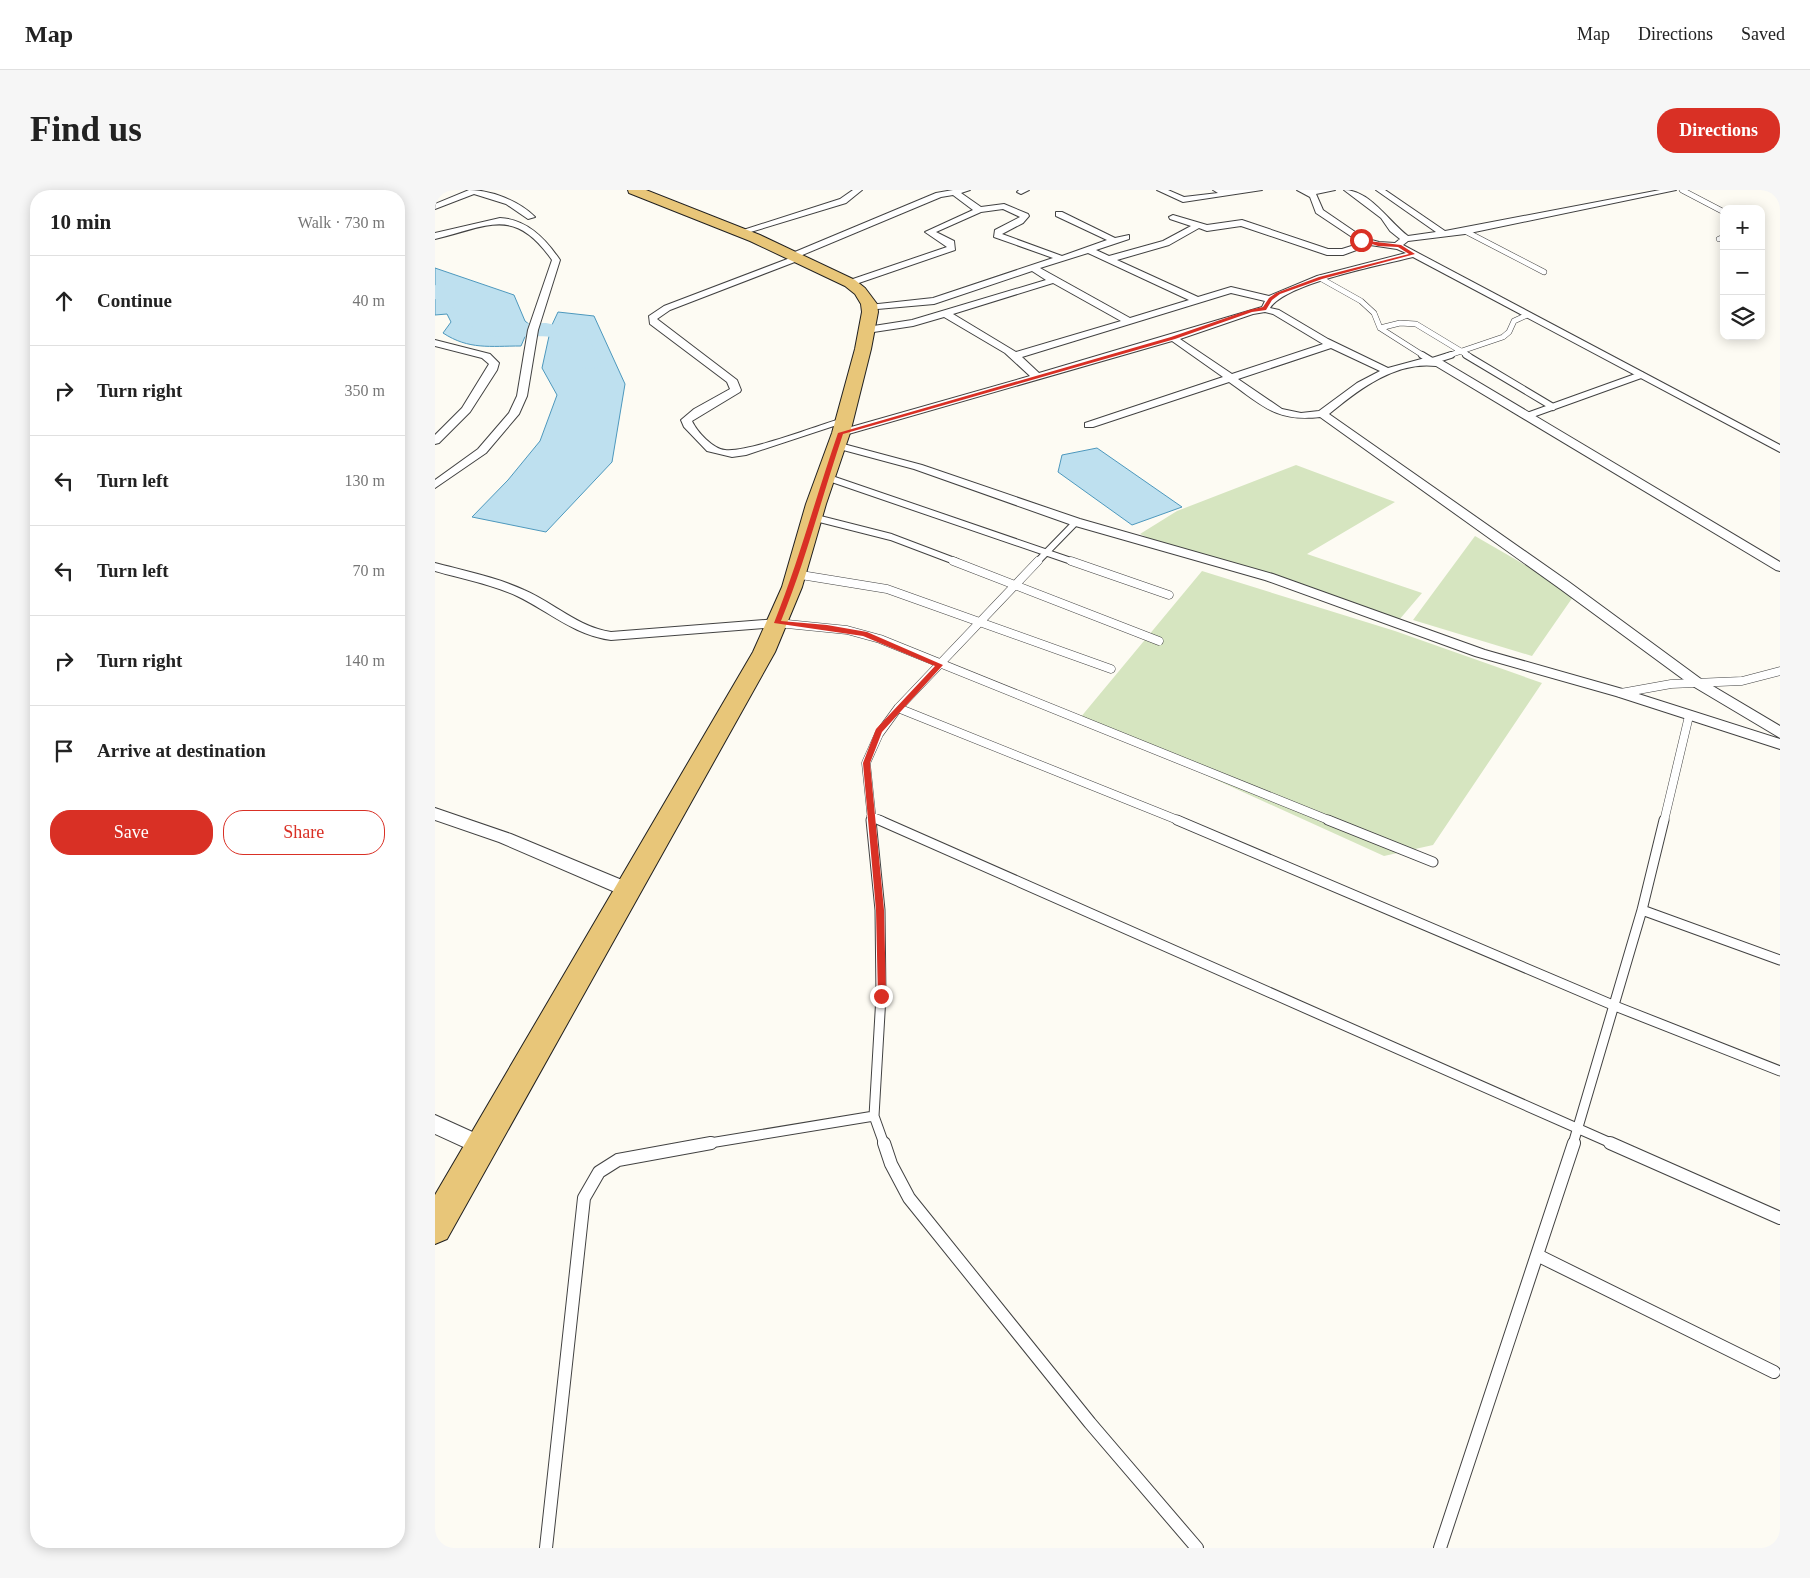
<!DOCTYPE html>
<meta charset="utf-8">
<style>
:root{--surface:#fff;--page:#f6f6f6;--text:#222;--muted:#767676;--line:#e0e0e0;--accent:#d93025}
body{margin:0;font-family:Georgia,serif;background:var(--page);color:var(--text)}
.controls{position:absolute;right:15px;top:15px;display:grid;overflow:hidden;border-radius:10px;box-shadow:0 2px 12px #0003}
.controls button{width:45px;height:45px;display:grid;place-items:center;padding:0;border:0;border-bottom:1px solid var(--line);background:var(--surface);color:var(--text);font:25px sans-serif}
.stop{position:absolute;width:15px;height:15px;margin:-11px;border:4px solid #d93025;border-radius:50%;background:#fff}
.stop.end{background:#d93025;border-color:#fff;box-shadow:0 1px 5px #0008}
.list{margin:0;padding:0;list-style:none}
h2{display:flex;justify-content:space-between;align-items:center;height:65px;margin:0;padding:0 20px;font-size:21px}
h2 small{font-size:16px;font-weight:400;color:var(--muted)}
.list li{display:grid;grid-template-columns:32px 1fr auto;gap:15px;align-items:center;box-sizing:border-box;height:90px;padding:0 20px;border-top:1px solid var(--line)}
.list b{display:block;font-size:19px;white-space:nowrap}
.list em{font-size:16px;font-style:normal;color:var(--muted)}
.actions{display:flex;gap:10px;padding:15px 20px}
.actions a{flex:1;padding:11px 0;border:1px solid var(--accent);border-radius:20px;text-align:center;font-size:18px;color:var(--accent)}
.actions .main{background:var(--accent);color:#fff}
.icon{flex:none;width:28px;height:28px;fill:none;stroke:currentColor;stroke-width:2;stroke-linecap:round;stroke-linejoin:round}
.map{position:relative;flex:none;width:1345px;height:1358px;overflow:hidden;border-radius:20px}
header{display:flex;align-items:center;gap:30px;box-sizing:border-box;height:70px;padding:0 25px;background:var(--surface);border-bottom:1px solid var(--line)}
header strong{font-size:24px}
nav{display:flex;gap:28px;margin-inline-start:auto;font-size:18px}
.intro{display:flex;align-items:center;justify-content:space-between;box-sizing:border-box;height:120px;padding:0 30px}
h1{margin:0;font-size:35px}
.button{padding:12px 22px;border-radius:20px;background:var(--accent);color:#fff;font-size:18px;font-weight:700}
main{display:flex;gap:30px;padding:0 30px}
aside{flex:1;background:var(--surface);border-radius:20px;box-shadow:0 2px 12px #0003}
.map>svg:first-child{display:block}
</style>
<header>
<strong>Map</strong>
<nav><a>Map</a><a>Directions</a><a>Saved</a></nav>
</header>
<div class="intro"><h1>Find us</h1><a class="button">Directions</a></div>
<main>
<aside>
<h2>10 min<small>Walk · 730 m</small></h2>
<ul class="list">
<li><svg class="icon" aria-label="ahead" viewBox="0 0 24 24"><path d="M12 20V5M6 11l6-6 6 6"/></svg><div><b>Continue</b></div><em>40 m</em></li>
<li><svg class="icon" aria-label="right" viewBox="0 0 24 24"><path d="M7 20v-9h11M14 6l5 5-5 5"/></svg><div><b>Turn right</b></div><em>350 m</em></li>
<li><svg class="icon" aria-label="left" viewBox="0 0 24 24"><path d="M17 20v-9H6M10 6l-5 5 5 5"/></svg><div><b>Turn left</b></div><em>130 m</em></li>
<li><svg class="icon" aria-label="left" viewBox="0 0 24 24"><path d="M17 20v-9H6M10 6l-5 5 5 5"/></svg><div><b>Turn left</b></div><em>70 m</em></li>
<li><svg class="icon" aria-label="right" viewBox="0 0 24 24"><path d="M7 20v-9h11M14 6l5 5-5 5"/></svg><div><b>Turn right</b></div><em>140 m</em></li>
<li><svg class="icon" aria-label="arrive" viewBox="0 0 24 24"><path d="M6 21V4h12l-3 4 3 4H6"/></svg><div><b>Arrive at destination</b></div></li>
</ul>
<div class="actions"><a class="main">Save</a><a>Share</a></div>
</aside>
<div class="map">
<svg width="1345" height="1358" viewBox="0 0 1345 1358">
<rect width="100%" height="100%" fill="#fdfbf3"/>
<!-- green -->
<path fill="#d6e5c0" d="M 861,275 L 960,312 L 872,364 L 987,403 L 964,430 L 740,361 L 705,344 L 742,321 Z
M 1040,346 L 1140,404 L 1097,466 L 978,430 Z
M 767,381 L 960,441 L 1107,493 L 998,655 L 949,666 L 645,528 Z"/>
<!-- water -->
<path fill="#bee0ef" stroke="#4d98bd" d="M 0,78 L 79,105 L 90,131 L 95,135 L 86,156 C 55,156 34,160 8,143 L 16,132 L 12,124 L 0,125 Z
M 123,122 L 159,126 L 190,194 L 177,272 L 111,342 L 37,327 L 73,290 L 105,251 L 122,205 L 107,178 L 116,137 Z
M 662,258 L 747,317 L 697,335 L 623,282 L 627,265 Z"/>
<g fill="none" stroke-linecap="round" stroke-linejoin="round">
<!-- river -->
<path fill="#bee0ef" fill-rule="evenodd" d="M 0,95 L 31,105 L 51,125 L 64,134 L 111,133 L 140,139 L 151,146 L 167,172 L 164,177 L 155,179 L 146,177 C 142,170 139,159 133,154 C 114,137 71,155 46,142 C 26,133 26,115 0,109 Z"/>
<defs>
<path id="lane-far4" d="M 1247,0 L 1289,22
M 1030,41 L 1109,82
M 1284,49 L 1289,47
M 885,88 L 926,111 L 939,123 L 945,138 L 989,166
M 945,138 L 965,133 L 981,134 L 1034,166
M 1012,166 L 1068,147 L 1074,142 L 1079,131 L 1092,125"/>
<path id="lane-far3" d="M 987,165 L 997,171 L 1016,165
M 1031,165 L 1118,217
M 1092,226 L 1206,185
M 391,287 L 639,372
M 377,327 L 456,347 L 522,372
M 602,372 L 641,332"/>
<path id="lane-far2" d="M 518,371 L 724,451
M 636,371 L 734,405
M 360,384 L 452,399 L 676,479
M 342,433 L 412,440 L 445,449 L 896,631
M 1186,503 L 1236,494 L 1307,491 L 1345,481
M 463,518 L 745,631
M 436,626 L 447,631
M 437,631 L 431,573 L 444,544 L 463,518 L 603,371
M 1229,631 L 1254,526"/>
<path id="lane-far1" d="M 436,630 L 445,720 L 446,806 L 439,926 L 449,954
M 444,630 L 1178,954
M 742,630 L 1180,816 L 1345,881
M 893,630 L 998,672
M 1207,720 L 1345,770
M 269,954 L 439,926
M 1138,954 L 1207,720 L 1229,630"/>
<path id="lane" d="M 449,953 L 456,974 L 474,1008 L 655,1233 L 762,1358
M 1175,953 L 1345,1028
M 1102,1065 L 1339,1182
M 111,1358 L 149,1008 L 164,982 L 183,970 L 276,953
M 1005,1358 L 1139,953"/>
<path id="street" d="M 34,0 C 56,0 84,11 100,27 L 93,29 L 71,14 L 39,4 L 0,19 L 0,14 Z
M 418,0 L 427,0 L 411,13 L 309,44 L 302,42 L 405,9 Z
M 518,0 L 535,0 L 526,3 L 546,17 L 569,14 L 593,24 L 594,26 L 588,33 L 567,44 L 627,66 L 672,50 L 621,26 L 621,22 L 627,22 L 680,48 L 694,45 L 694,49 L 661,60 L 674,66 L 728,51 L 756,36 L 735,29 L 734,27 L 738,25 L 772,35 L 807,30 L 893,59 L 907,59 L 926,53 L 881,23 L 875,7 L 862,0 L 900,0 L 881,4 L 888,20 L 929,48 L 944,52 L 960,53 L 965,49 L 955,41 L 946,28 L 909,0 C 935,0 954,32 973,46 L 1001,42 L 941,0 L 950,0 L 1010,41 L 1225,0 L 1241,0 L 1030,44 L 973,51 L 968,55 L 1345,255 L 1345,262 L 978,67 C 947,75 851,93 835,118 L 844,120 L 893,149 L 953,178 L 990,168 L 1008,171 L 1345,372 L 1345,381 L 1341,380 L 1001,176 C 961,171 924,199 894,224 L 1134,392 L 1266,489 L 1345,536 L 1345,548 L 1256,495 L 1124,398 L 885,227 C 841,232 828,216 794,192 L 658,237 L 650,237 L 650,233 L 788,187 L 737,151 L 410,245 L 402,245 L 402,241 L 595,186 L 570,163 L 509,127 L 478,136 L 432,143 L 427,140 L 432,137 L 477,130 L 611,90 L 597,81 L 499,114 L 431,120 L 429,118 L 434,115 L 498,108 L 618,68 L 559,47 L 560,40 L 585,27 L 568,19 L 546,22 L 501,42 L 519,51 L 520,60 L 418,95 L 412,95 L 412,91 L 512,57 L 490,42 L 538,20 L 518,5 L 506,7 L 365,66 L 365,70 L 235,120 L 222,129 L 302,190 L 306,200 L 305,202 L 257,231 C 262,242 278,259 290,260 C 312,263 381,236 405,229 L 413,229 L 414,231 L 311,265 L 297,267 L 272,261 L 249,237 L 246,230 L 259,219 L 295,199 L 292,192 L 215,134 L 214,126 L 229,116 L 355,68 L 355,64 L 501,3 ZM 806,36 L 892,65 L 908,65 L 935,55 L 962,59 L 971,63 L 882,86 L 834,106 L 796,97 L 763,107 L 682,70 L 734,55 L 764,38 L 772,41 ZM 653,63 L 754,110 L 695,128 L 605,78 ZM 618,93 L 686,131 L 581,162 L 518,124 ZM 796,103 L 830,111 L 827,117 L 604,183 L 587,167 ZM 830,122 L 838,124 L 888,154 L 797,184 L 745,149 L 818,124 ZM 896,158 L 945,181 L 922,193 L 884,221 L 866,223 L 847,219 L 803,189 Z
M 584,0 L 594,0 L 586,4 L 582,2 Z
M 722,0 L 733,0 L 749,7 L 783,3 L 778,0 L 827,0 L 748,12 Z
M 65,28 C 92,29 111,49 125,70 L 103,140 L 92,206 L 84,224 L 51,263 L 0,298 L 0,290 L 43,259 L 74,223 L 82,206 L 93,140 L 117,70 C 79,15 52,37 0,49 L 0,43 Z
M 0,150 L 55,164 L 64,173 L 62,180 L 35,222 L 4,253 L 0,254 L 0,245 L 27,218 L 54,174 L 47,168 L 0,156 Z
M 401,252 L 487,275 L 645,329 L 838,384 L 1050,460 L 1191,500 L 1345,549 L 1345,559 L 1181,506 L 1040,466 L 830,390 L 637,335 L 479,279 L 397,257 L 395,255 Z
M 0,373 C 30,381 61,387 89,400 C 119,413 143,437 176,442 L 342,429 L 349,433 L 342,437 L 176,450 C 139,445 115,422 82,406 C 56,394 27,389 0,381 Z
M 0,618 L 76,644 L 199,695 L 201,700 L 199,705 L 193,707 L 187,705 L 64,652 L 0,630 Z
M 0,925 L 53,949 L 56,956 L 53,963 L 46,965 L 0,944 Z"/>
<path id="primary" d="M 193,0 L 211,0 L 325,45 L 420,90 L 430,98 L 442,114 L 443,122 L 436,159 L 415,243 L 391,314 L 367,397 L 340,462 L 12,1049 L 0,1054 L 0,1005 L 318,462 L 347,397 L 371,314 L 397,243 L 420,159 L 427,122 L 426,114 L 420,104 L 410,96 L 315,51 L 194,3 Z"/>
</defs>
<!-- lane-far4 casing -->
<use href="#lane-far4" stroke="#424242" stroke-width="6"/>
<!-- lane-far3 casing -->
<use href="#lane-far3" stroke="#424242" stroke-width="8"/>
<!-- lane-far2 casing -->
<use href="#lane-far2" stroke="#424242" stroke-width="9"/>
<!-- lane-far1 casing -->
<use href="#lane-far1" stroke="#424242" stroke-width="11"/>
<!-- lane casing -->
<use href="#lane" stroke="#424242" stroke-width="14"/>
<!-- street casing -->
<use href="#street" stroke="#424242" stroke-width="2"/>
<!-- primary casing -->
<use href="#primary" stroke="#202020" stroke-width="2"/>
<!-- lane-far4 -->
<use href="#lane-far4" stroke="#fff" stroke-width="5"/>
<!-- lane-far3 -->
<use href="#lane-far3" stroke="#fff" stroke-width="6"/>
<!-- lane-far2 -->
<use href="#lane-far2" stroke="#fff" stroke-width="8"/>
<!-- lane-far1 -->
<use href="#lane-far1" stroke="#fff" stroke-width="9"/>
<!-- lane -->
<use href="#lane" stroke="#fff" stroke-width="12"/>
<!-- street -->
<use href="#street" fill="#fff" fill-rule="evenodd"/>
<!-- primary -->
<use href="#primary" fill="#e8c679" fill-rule="evenodd"/>
</g>
<!-- route -->
<path fill="#d93025" d="M 925,50 L 966,55 L 980,64 L 887,89 L 845,104 L 837,110 L 831,120 L 817,122 L 740,149 L 408,244 C 387,306 371,370 346,431 L 392,435 L 432,442 L 508,475 L 447,542 L 435,573 L 449,720 L 451,806 L 446,809 L 443,808 L 441,720 L 428,573 L 441,539 L 500,476 L 428,446 L 339,433 C 364,371 381,306 403,243 L 736,147 L 814,120 L 828,117 L 834,108 L 841,103 L 884,87 L 974,64 L 963,57 L 943,56 Z"/>
</svg>
<div class="controls">
<button>+</button>
<button>−</button>
<button><svg class="icon" aria-label="layers" viewBox="0 0 24 24"><path d="M12 4l9 5-9 5-9-5zM3 14l9 5 9-5"/></svg></button>
</div>
<div class="stop" style="left:926px;top:50px"></div>
<div class="stop end" style="left:446px;top:806px"></div>
</div>
</main>
